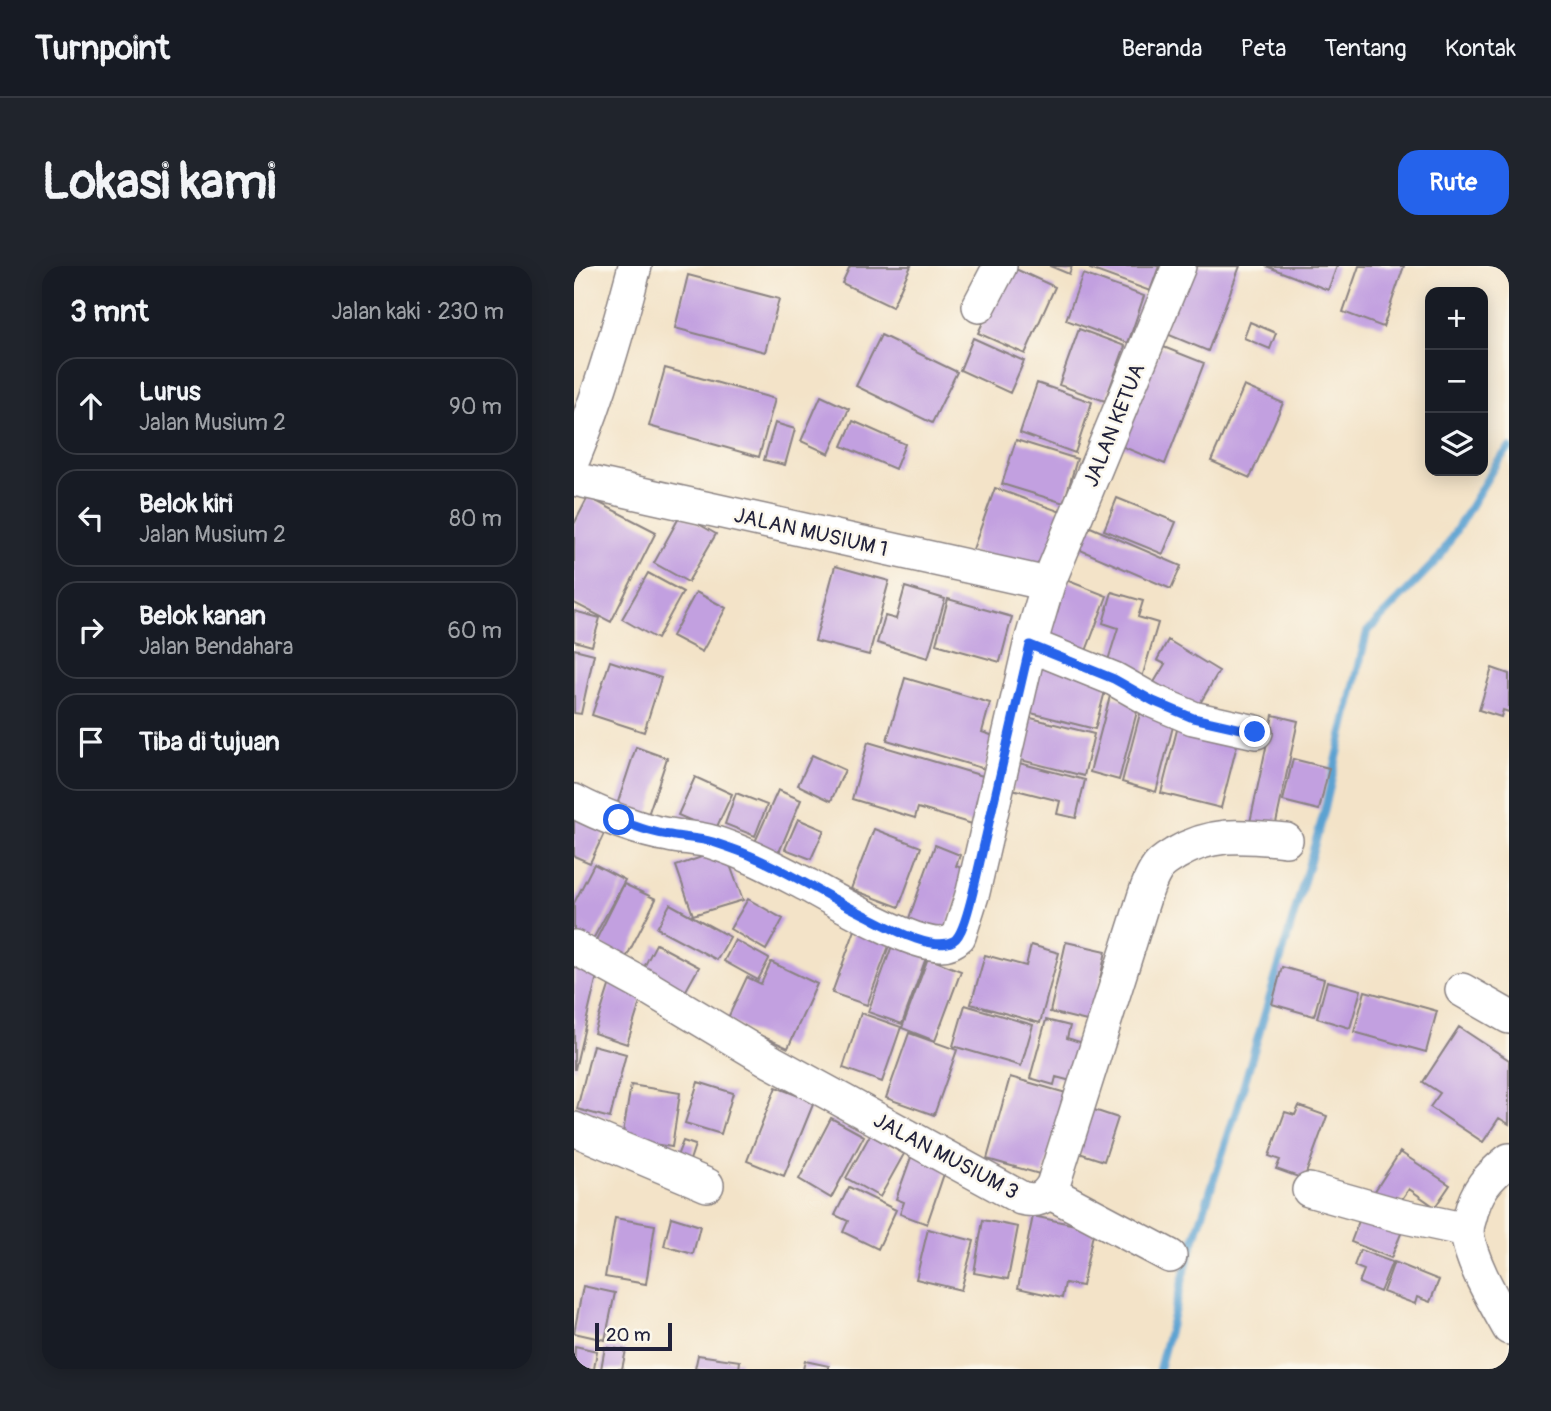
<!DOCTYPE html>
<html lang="id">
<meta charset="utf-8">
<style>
:root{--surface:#171b24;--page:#20242c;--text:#f1f3f6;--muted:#9ea1a6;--line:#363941;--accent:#2563eb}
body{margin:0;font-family:Pangolin,sans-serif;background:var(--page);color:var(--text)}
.controls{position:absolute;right:21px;top:21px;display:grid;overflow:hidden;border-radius:14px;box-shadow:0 4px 18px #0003}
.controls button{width:63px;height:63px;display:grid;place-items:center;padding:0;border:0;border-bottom:2px solid var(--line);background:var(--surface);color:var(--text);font:35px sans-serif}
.scale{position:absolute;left:21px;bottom:18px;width:77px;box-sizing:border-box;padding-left:7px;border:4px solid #22223b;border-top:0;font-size:19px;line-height:24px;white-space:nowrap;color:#22223b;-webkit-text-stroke:5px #fbf7ec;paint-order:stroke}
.stop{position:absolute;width:21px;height:21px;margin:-16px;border:5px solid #2563eb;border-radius:50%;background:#fff}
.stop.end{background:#2563eb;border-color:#fff;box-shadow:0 2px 7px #0008}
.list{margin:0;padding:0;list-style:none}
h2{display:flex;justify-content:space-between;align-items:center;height:91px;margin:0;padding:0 28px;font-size:30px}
h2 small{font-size:23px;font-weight:400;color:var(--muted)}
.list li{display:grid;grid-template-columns:46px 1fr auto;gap:21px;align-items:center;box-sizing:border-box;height:98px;margin:0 14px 14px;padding:0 14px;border:2px solid var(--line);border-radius:21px}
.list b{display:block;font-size:26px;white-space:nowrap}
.list p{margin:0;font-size:23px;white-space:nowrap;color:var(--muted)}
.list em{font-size:23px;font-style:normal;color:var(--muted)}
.icon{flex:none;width:38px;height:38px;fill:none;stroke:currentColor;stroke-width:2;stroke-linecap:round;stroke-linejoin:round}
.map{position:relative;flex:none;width:935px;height:1103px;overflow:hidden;border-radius:21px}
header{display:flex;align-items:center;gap:42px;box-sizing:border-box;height:98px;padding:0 35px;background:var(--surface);border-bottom:2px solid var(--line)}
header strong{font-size:33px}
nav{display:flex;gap:38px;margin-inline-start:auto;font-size:24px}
.intro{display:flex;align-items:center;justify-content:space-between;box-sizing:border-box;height:168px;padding:0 42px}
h1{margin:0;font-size:49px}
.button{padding:18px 32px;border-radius:21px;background:var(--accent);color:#fff;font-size:24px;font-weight:700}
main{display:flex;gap:42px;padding:0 42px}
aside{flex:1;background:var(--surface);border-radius:21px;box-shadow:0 4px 18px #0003}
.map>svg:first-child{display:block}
</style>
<header>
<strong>Turnpoint</strong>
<nav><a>Beranda</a><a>Peta</a><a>Tentang</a><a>Kontak</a></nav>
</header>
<div class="intro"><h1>Lokasi kami</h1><a class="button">Rute</a></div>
<main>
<aside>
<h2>3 mnt<small>Jalan kaki · 230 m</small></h2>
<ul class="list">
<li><svg class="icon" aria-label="ahead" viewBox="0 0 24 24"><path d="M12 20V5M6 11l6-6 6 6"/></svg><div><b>Lurus</b><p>Jalan Musium 2</p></div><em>90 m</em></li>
<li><svg class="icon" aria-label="left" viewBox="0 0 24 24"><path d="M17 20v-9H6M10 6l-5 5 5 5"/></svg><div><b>Belok kiri</b><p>Jalan Musium 2</p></div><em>80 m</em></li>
<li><svg class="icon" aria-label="right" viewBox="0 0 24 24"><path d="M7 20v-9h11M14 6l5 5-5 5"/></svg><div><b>Belok kanan</b><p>Jalan Bendahara</p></div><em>60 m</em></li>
<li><svg class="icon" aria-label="arrive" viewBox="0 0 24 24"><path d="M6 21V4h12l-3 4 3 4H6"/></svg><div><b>Tiba di tujuan</b></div></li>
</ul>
</aside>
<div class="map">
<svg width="935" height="1103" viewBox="0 0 935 1103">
<rect width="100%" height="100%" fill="#fbf7ec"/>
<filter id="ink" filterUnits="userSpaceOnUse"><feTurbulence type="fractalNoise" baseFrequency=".0143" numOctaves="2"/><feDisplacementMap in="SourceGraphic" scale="14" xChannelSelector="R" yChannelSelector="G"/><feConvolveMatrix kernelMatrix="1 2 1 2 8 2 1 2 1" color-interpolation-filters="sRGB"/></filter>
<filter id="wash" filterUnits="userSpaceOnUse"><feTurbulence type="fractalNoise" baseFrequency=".00686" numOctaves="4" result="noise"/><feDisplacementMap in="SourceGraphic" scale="28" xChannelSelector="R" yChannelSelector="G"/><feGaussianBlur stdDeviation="1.57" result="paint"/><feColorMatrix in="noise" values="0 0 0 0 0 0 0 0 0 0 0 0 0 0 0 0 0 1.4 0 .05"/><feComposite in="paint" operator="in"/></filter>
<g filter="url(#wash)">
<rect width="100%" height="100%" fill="#f3e3c8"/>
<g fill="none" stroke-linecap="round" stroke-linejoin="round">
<!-- stream -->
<path stroke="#5ba2d1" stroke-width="8" d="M 585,1103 L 613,997 L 664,839 L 749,550 L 793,366 L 866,291 L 923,196 L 935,182"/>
</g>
<g id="blocks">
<!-- building -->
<path fill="#c2a0e0" d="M 276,0 L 337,0 L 318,41 L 268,17 Z
M 435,0 L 481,21 L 451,88 L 404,67 Z
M 476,0 L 498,0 L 495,8 Z
M 517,0 L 585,0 L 576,25 L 516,3 Z
M 613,0 L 666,0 L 634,85 L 588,66 Z
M 692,0 L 763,0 L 754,24 Z
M 785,0 L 830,0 L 809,61 L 769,46 Z
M 509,8 L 570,30 L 554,77 L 492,54 Z
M 114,9 L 205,33 L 191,86 L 101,62 Z
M 676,56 L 702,67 L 696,83 L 670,72 Z
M 505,63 L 551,80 L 531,135 L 485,119 Z
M 307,69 L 383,106 L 358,157 L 282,120 Z
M 399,72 L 450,95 L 436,127 L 386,104 Z
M 587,80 L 630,97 L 591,198 L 547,180 Z
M 91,102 L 201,133 L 185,191 L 75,160 Z
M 463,117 L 518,136 L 501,187 L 446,167 Z
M 670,120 L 709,137 L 676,212 L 637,195 Z
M 247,130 L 275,143 L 255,188 L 227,175 Z
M 279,155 L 331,178 L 321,203 L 268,180 Z
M 201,157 L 221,163 L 211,199 L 190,194 Z
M 442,174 L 503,193 L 490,237 L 428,218 Z
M 421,222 L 490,247 L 473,295 L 455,304 L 398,286 Z
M 14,231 L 82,266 L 37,356 L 0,337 L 0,258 Z
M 543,232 L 602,256 L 589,288 L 530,264 Z
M 107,248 L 142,268 L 114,316 L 80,297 Z
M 514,260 L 607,300 L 597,323 L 504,283 Z
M 261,300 L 315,315 L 295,389 L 241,375 Z
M 74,307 L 109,326 L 83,373 L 48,353 Z
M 492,314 L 533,330 L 512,385 L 471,369 Z
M 331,321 L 371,333 L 354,392 L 303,377 L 311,350 L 322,353 Z
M 122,326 L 152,342 L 128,386 L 98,370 Z
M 538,326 L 569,335 L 564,351 L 584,357 L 567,415 L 531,404 L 544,362 L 529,357 Z
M 374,333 L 438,351 L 426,396 L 362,378 Z
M 0,345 L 26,352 L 18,380 L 0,375 Z
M 594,374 L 645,405 L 619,449 L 576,423 L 591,398 L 583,394 Z
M 0,383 L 20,388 L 7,448 L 0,447 Z
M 36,395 L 87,412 L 70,466 L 18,449 Z
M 461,395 L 534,414 L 521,463 L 449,445 Z
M 918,402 L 935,408 L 935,446 L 929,444 L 927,451 L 905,444 Z
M 331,412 L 416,437 L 408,466 L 420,470 L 411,503 L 313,474 Z
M 536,430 L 565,438 L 545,514 L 516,506 Z
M 568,440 L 602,449 L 582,526 L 548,516 Z
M 699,449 L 724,455 L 700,566 L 675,561 Z
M 449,450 L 520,468 L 510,510 L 439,492 Z
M 605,456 L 665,471 L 647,542 L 587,527 Z
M 294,476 L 419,513 L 405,560 L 344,542 L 341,552 L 278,533 Z
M 62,481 L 93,492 L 73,552 L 42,542 Z
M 238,489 L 271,504 L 257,535 L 224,519 Z
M 719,493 L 755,502 L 745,544 L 709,535 Z
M 445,497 L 511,514 L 502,552 L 483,548 L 486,535 L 438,523 Z
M 121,511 L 158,528 L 141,565 L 104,549 Z
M 204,524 L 227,534 L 201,596 L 177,585 Z
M 162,527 L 193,539 L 181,570 L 151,558 Z
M 0,541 L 35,557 L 16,597 L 0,590 Z
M 224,553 L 250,564 L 237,593 L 211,583 Z
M 300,563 L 347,581 L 325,641 L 277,623 Z
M 361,579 L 386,589 L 382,600 L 393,604 L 369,671 L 333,658 Z
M 150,583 L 169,634 L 119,649 L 102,600 Z
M 20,598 L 51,614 L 17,677 L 0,668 L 0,637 Z
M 50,618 L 82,633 L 52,692 L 21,676 Z
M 174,633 L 209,653 L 192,684 L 156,663 Z
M 96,638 L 156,671 L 143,694 L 83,662 Z
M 281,664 L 316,677 L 293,739 L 258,727 Z
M 161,674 L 195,693 L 184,714 L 150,695 Z
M 492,676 L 532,685 L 517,756 L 476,746 Z
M 319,677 L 353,689 L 328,758 L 294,746 Z
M 82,678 L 125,701 L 110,728 L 68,705 Z
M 457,679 L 485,687 L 466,757 L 397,738 L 411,689 L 452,700 Z
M 354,692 L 387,705 L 361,775 L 328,762 Z
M 0,695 L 25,701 L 1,803 L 0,803 Z
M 197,696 L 243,718 L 214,782 L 153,754 L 173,711 L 187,718 Z
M 708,701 L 750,713 L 740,750 L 698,738 Z
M 37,714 L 70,724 L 53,778 L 20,767 Z
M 753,715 L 787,724 L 776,762 L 743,752 Z
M 791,725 L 863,745 L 852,786 L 780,766 Z
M 391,739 L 459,759 L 447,800 L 379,780 Z
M 287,747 L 327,761 L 308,816 L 269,802 Z
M 472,754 L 496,760 L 493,772 L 512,778 L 501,816 L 482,811 L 480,819 L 456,812 Z
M 885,761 L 935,794 L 935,858 L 925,852 L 909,876 L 856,841 L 866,827 L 849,816 Z
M 335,767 L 383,784 L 360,849 L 312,832 Z
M 19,779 L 52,788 L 36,852 L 3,843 Z
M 436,811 L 492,827 L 469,909 L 413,893 Z
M 124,816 L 159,827 L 147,868 L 111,857 Z
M 57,819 L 106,827 L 98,881 L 48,873 Z
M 202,821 L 240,836 L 210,910 L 173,895 Z
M 725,840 L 753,850 L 730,913 L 702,903 L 706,894 L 695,890 L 711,846 L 721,849 Z
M 517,843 L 544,852 L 530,895 L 502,886 Z
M 257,852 L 290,870 L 257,932 L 225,913 Z
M 296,869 L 330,888 L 306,931 L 272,912 Z
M 109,875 L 121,879 L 114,900 L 101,895 Z
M 340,883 L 374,896 L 353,958 L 326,948 L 330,936 L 322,933 Z
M 826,886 L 876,919 L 861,941 L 835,923 L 819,946 L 797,931 Z
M 275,921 L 322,944 L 304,983 L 269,966 L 274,955 L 261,949 Z
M 790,942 L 831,958 L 817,992 L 777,976 Z
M 459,950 L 520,963 L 508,1020 L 491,1017 L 488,1032 L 444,1022 Z
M 97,951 L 126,960 L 119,988 L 90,980 Z
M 41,952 L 81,959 L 72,1018 L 31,1011 Z
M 409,954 L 444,961 L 434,1013 L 400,1007 Z
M 354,963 L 400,975 L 387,1024 L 342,1013 Z
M 786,984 L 818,996 L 806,1026 L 785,1017 L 790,1004 L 780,1000 Z
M 820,996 L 865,1014 L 856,1036 L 843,1031 L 841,1038 L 809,1026 Z
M 9,1020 L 41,1027 L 31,1074 L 0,1067 Z
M 1,1080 L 23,1085 L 20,1103 L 0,1103 Z
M 31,1081 L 52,1084 L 48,1103 L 27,1103 Z
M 124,1089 L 166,1095 L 165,1103 L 121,1103 Z
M 231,1095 L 255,1100 L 255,1103 L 229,1103 Z"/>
</g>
</g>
<g filter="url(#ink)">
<use href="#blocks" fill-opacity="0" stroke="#8a8282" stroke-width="2"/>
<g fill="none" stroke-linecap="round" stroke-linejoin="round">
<defs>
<path id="minor" d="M 405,40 L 426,0
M 0,191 C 26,129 44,64 61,0
M 0,213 L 474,318
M 456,379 L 540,413 L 579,435 L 619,452 L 682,466
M 0,535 C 26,549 67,565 95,569 C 110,572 124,572 138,576 C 173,587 202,603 235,620 C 262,635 338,679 366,678 C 374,678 380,675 385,670 L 399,626 L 456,379 L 474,318 L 605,0
M 0,681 L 73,721 L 198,796 L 447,932 C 463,936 470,933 479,919 L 562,657 C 568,639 573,616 584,601 C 589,595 595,592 601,588 C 639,565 670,570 712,574
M 888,724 L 935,751
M 0,863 L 133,919
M 935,894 C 914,911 902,924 896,951 C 894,956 893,961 893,967 C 897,997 920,1035 935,1062
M 735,924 L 827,950 L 893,964
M 475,926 L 596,990"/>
</defs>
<!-- minor casing -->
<use href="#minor" stroke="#8a8282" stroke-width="36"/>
<!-- minor -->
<use href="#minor" stroke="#fff" stroke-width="33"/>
</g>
</g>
<g fill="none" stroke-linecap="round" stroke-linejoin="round" filter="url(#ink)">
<!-- route -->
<path stroke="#2563eb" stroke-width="9" d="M 45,554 C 62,561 78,567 96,569 C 110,572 125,572 139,576 C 154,581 170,586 184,593 C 220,609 254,631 289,648 C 310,658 357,687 379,675 C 389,670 396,637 399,626 L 456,379 L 540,413 L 579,435 L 619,452 L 681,466"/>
</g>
<g text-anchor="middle" stroke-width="5" stroke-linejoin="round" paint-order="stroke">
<!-- street labels -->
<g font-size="21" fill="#22223b" stroke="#fbf7ec">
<text transform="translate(540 159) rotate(-68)" y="7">JALAN KETUA</text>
<text transform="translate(237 266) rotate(13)" y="7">JALAN MUSIUM 1</text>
<text transform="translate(372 890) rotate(28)" y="7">JALAN MUSIUM 3</text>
</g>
</g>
</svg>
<div class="controls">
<button>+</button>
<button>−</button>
<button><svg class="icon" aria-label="layers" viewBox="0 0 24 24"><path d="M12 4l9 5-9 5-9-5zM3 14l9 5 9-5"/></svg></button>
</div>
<div class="scale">20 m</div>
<div class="stop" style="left:45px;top:554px"></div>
<div class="stop end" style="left:681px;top:466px"></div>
</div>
</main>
